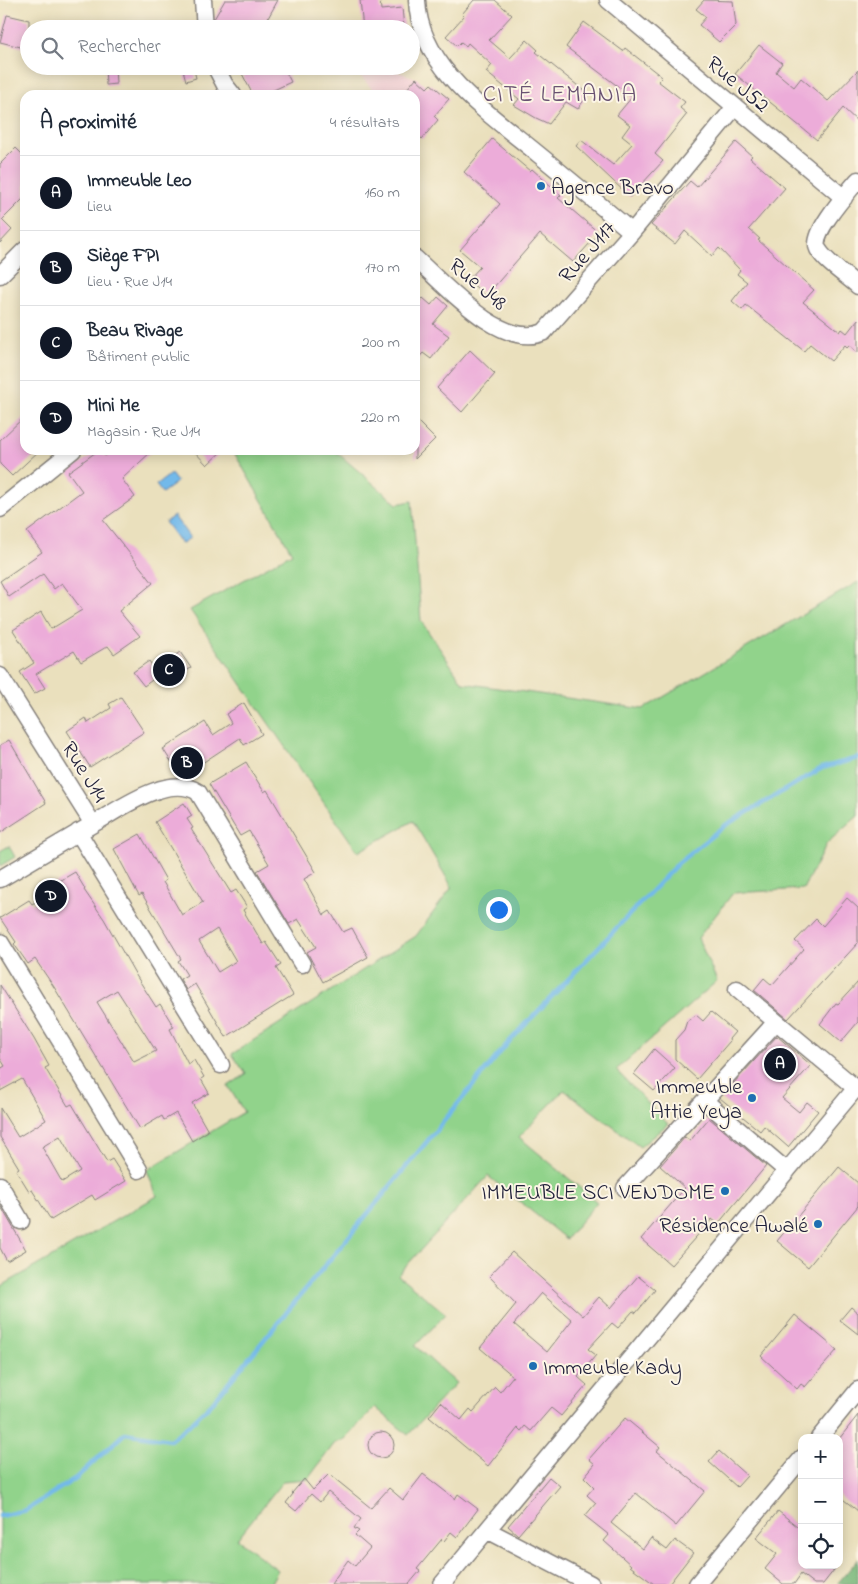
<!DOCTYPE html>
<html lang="fr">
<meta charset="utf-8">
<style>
:root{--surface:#fff;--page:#f6f6f7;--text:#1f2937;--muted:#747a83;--line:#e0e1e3;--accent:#111827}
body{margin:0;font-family:"Indie Flower",sans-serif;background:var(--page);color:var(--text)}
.controls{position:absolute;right:15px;bottom:15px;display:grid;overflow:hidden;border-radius:10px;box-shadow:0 2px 12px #0003}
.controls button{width:45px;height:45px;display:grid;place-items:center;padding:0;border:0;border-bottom:1px solid var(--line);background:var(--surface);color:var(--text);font:25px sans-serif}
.you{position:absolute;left:498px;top:909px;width:18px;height:18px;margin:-12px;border:4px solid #fff;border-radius:50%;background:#1a73e8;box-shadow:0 0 0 8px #1a73e833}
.badge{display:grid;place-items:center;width:32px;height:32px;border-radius:50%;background:var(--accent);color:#fff;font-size:16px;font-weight:700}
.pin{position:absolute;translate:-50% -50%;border:2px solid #fff;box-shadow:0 1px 5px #0006}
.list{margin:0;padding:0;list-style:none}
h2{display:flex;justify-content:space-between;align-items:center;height:65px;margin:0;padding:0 20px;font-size:21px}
h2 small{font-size:16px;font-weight:400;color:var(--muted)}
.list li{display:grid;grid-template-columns:32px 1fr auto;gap:15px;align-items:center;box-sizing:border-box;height:75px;padding:0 20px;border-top:1px solid var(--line)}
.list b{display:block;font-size:19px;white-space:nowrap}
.list p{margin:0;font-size:16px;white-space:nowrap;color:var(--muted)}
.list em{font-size:16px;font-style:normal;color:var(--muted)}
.icon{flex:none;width:28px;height:28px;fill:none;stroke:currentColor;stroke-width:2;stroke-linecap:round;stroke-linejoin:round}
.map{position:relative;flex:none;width:858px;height:1584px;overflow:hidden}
.search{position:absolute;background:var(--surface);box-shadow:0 2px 12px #0003;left:20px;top:20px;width:400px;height:55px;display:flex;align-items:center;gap:12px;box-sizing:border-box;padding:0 18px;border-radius:28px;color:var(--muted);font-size:19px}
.panel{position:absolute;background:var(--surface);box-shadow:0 2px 12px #0003;left:20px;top:90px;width:400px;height:365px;border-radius:15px}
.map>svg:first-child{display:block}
</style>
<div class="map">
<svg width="858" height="1584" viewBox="0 0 858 1584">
<rect width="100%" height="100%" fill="#fcf5e5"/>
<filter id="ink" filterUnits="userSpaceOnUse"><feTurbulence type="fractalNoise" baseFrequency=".02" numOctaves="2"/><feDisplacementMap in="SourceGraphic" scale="10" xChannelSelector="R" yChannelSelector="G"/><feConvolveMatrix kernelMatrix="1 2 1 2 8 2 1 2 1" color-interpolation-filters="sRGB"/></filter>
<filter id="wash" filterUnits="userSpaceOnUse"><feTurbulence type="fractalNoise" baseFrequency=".0096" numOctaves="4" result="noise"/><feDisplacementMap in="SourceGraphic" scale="20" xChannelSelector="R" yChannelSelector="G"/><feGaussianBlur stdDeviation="1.12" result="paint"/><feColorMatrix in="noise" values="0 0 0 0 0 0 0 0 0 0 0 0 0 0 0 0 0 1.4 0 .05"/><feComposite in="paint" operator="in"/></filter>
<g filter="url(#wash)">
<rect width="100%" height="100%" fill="#eae0bd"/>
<!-- built -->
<path fill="#f6cfd8" d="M 396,71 L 416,78 L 402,95 L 377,95 L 360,75 Z"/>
<!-- green -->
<path fill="#91d38b" stroke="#5a7a63" d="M 241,450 L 334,450 L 397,504 L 412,501 L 421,621 L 463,683 L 643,709 L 858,582 L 858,816 L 827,843 L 803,889 L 733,893 L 698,938 L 717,981 L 616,1070 L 668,1124 L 640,1147 L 564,1090 L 519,1137 L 597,1202 L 566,1239 L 488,1176 L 398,1275 L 446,1314 L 415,1346 L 456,1383 L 408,1435 L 375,1407 L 345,1439 L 334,1444 L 308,1479 L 283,1481 L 237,1539 L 278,1570 L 270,1584 L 0,1584 L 0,1287 L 157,1196 L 147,1170 L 244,1112 L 228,1086 L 246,1074 L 232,1054 L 416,936 L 452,887 L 413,821 L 358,852 L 190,610 L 292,553 L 235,454 Z
M 9,846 L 15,857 L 0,866 L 0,851 Z"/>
<!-- forest -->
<path fill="#74b577" stroke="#4b6c59" d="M 858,1559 L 858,1584 L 837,1584 Z"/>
<!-- water -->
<path fill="#72b9ea" stroke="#4a6e92" d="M 171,474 L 177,482 L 162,493 L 156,485 Z
M 174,516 L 190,538 L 181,544 L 165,522 Z"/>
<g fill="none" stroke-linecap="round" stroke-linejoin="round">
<!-- stream -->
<path stroke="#72b9ea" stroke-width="4.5" d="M 0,1516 L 26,1510 L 76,1478 L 125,1433 L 170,1440 L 188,1426 L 212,1403 L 508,1043 L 678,863 L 724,826 L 822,768 L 858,758"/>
</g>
<g id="blocks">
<!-- building -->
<path fill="#ecacd9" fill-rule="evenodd" d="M 225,0 L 278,0 L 262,29 L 215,29 L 214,19 Z
M 360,0 L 380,0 L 381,10 L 402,8 L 404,27 L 363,29 Z
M 474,0 L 495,0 L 512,15 L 489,40 L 510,58 L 527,40 L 538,50 L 536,52 L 588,94 L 578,109 L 566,102 L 549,124 L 536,118 L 514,105 L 519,99 L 486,72 L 492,65 L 468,43 L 466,46 L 461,42 L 457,46 L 446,36 L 464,16 L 462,14 Z
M 704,0 L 733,1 L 736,25 L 719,42 L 699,25 L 706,17 L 696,9 Z
M 7,15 L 29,20 L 29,49 L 0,42 Z
M 584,22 L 623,51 L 625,48 L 662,77 L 658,81 L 685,102 L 680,108 L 687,114 L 655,154 L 663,161 L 630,197 L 576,146 L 581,140 L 613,165 L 632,144 L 622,136 L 630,125 L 617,115 L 632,97 L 566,47 Z
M 759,45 L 782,63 L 776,72 L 794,87 L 801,78 L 828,101 L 858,70 L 858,122 L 843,108 L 817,140 L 735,74 Z
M 105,66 L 115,66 L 116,84 L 106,85 Z
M 182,66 L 193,66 L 196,78 L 186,81 Z
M 238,66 L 283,66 L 291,82 L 263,95 L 253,95 Z
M 416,78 L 427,88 L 431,84 L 449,99 L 434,116 L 438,120 L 422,139 L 415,132 L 415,95 L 402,95 Z
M 492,139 L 530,171 L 532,169 L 561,195 L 558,198 L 599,233 L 573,262 L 540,234 L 486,296 L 468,280 L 480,267 L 460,250 L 500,204 L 464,172 Z
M 736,142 L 752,156 L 750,158 L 785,188 L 749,229 L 760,239 L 758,240 L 814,290 L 803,302 L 840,332 L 842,329 L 847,333 L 858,319 L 858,353 L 849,345 L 847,347 L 845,345 L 831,361 L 810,344 L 804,351 L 746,305 L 742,310 L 732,301 L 747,282 L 737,274 L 740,270 L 719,248 L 712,256 L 685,231 L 675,244 L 651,225 L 690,181 L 697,187 Z
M 16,148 L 25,157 L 25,197 L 2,220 L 12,230 L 0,243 L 0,164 Z
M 438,297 L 448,306 L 433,324 L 449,336 L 431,359 L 423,353 L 415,362 L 415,306 L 423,298 L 431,305 Z
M 470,350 L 495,374 L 462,412 L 437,388 Z
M 25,416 L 25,450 L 40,450 L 12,476 L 0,464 L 0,440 Z
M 415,419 L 435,439 L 415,459 Z
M 99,450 L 105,456 L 112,450 L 153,450 L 122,479 L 135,497 L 103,520 L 153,583 L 119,611 L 140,636 L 114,654 L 108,646 L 81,662 L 74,651 L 36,674 L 45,688 L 34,694 L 20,672 L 34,663 L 13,630 L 41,612 L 51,629 L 82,610 L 62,583 L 54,589 L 43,574 L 9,597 L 0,581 L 42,552 L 27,532 L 82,491 L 68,472 Z
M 193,450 L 223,450 L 207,465 Z
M 180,652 L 191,668 L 168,683 L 157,668 Z
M 149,661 L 159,675 L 144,686 L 133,672 Z
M 121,697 L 144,732 L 90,767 L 67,731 L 86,718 L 88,723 L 111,708 L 109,704 Z
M 244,703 L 262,734 L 244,745 L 240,738 L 181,777 L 163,749 L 205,722 L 213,735 L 231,723 L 226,714 Z
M 9,740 L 46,803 L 0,833 L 0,745 Z
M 246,762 L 264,792 L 267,790 L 316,872 L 304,879 L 324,915 L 330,911 L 343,932 L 352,928 L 368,957 L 323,982 L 307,952 L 316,947 L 298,919 L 289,924 L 257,871 L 269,864 L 249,831 L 240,836 L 209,784 Z
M 184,803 L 192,816 L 187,819 L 193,828 L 191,829 L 231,893 L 236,890 L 247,907 L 243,910 L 263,944 L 266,942 L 281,965 L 276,968 L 293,995 L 226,1037 L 195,984 L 186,990 L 180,979 L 187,975 L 178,961 L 181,959 L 142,894 L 139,896 L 114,849 L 140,834 L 166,880 L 163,882 L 182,915 L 203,902 L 155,822 ZM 217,929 L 236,961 L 218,972 L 199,941 Z
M 75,872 L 85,889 L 84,890 L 104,919 L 137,977 L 156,1007 L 160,1004 L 174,1027 L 170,1029 L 188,1064 L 194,1060 L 204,1077 L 201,1079 L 209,1093 L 192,1103 L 208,1131 L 192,1141 L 176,1113 L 164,1120 L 162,1116 L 140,1129 L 54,987 L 35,959 L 28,964 L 14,944 L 16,942 L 0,918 L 29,900 L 32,904 L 54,891 L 51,886 ZM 117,990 L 156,1051 L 134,1062 L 97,1002 Z
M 847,898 L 858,908 L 858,943 L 788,1019 L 754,990 L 764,978 L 772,985 L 804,949 L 795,941 L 816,919 L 823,926 Z
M 858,982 L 858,1022 L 841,1042 L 820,1024 L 836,1003 L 838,1004 Z
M 0,985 L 34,1039 L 49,1066 L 45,1068 L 68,1106 L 72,1104 L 107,1162 L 112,1159 L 126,1181 L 95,1200 L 92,1195 L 51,1220 L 32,1190 L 29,1191 L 16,1170 L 19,1168 L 0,1137 L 0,1108 L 18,1137 L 46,1120 L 22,1079 L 0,1091 L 0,1069 L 5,1066 L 0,1058 ZM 60,1136 L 80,1171 L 62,1182 L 42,1147 Z
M 711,1012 L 735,1032 L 729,1039 L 730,1041 L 697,1079 L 675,1059 L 675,1040 L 684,1030 L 687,1021 L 696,1015 L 703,1021 Z
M 777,1036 L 811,1065 L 782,1098 L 799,1112 L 807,1102 L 818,1111 L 788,1147 L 764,1126 L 760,1131 L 720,1098 Z
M 654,1049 L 675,1068 L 654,1091 L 634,1074 Z
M 709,1118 L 766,1166 L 718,1224 L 712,1219 L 671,1265 L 641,1239 L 685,1188 L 660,1166 L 685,1137 L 690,1141 Z
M 839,1167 L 858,1183 L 858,1206 L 808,1267 L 777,1241 Z
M 0,1205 L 26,1250 L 7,1261 L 0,1248 Z
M 512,1252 L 583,1316 L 599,1297 L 611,1308 L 638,1276 L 655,1290 L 636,1313 L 633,1311 L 618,1328 L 612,1323 L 588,1349 L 596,1355 L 578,1377 L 587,1385 L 561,1416 L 551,1408 L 531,1431 L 525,1426 L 521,1431 L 518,1428 L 488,1466 L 429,1417 L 441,1402 L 461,1420 L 470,1409 L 473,1412 L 495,1387 L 500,1392 L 513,1376 L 480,1348 L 516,1304 L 489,1276 ZM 541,1293 L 572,1320 L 547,1352 L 514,1324 Z
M 851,1307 L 858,1313 L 858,1334 L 840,1320 Z
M 795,1315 L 837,1350 L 805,1387 L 801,1384 L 797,1389 L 761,1356 Z
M 858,1415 L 858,1511 L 839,1496 L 839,1439 Z
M 625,1418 L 660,1447 L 657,1451 L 705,1491 L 676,1526 L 636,1493 L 611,1523 L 643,1549 L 651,1538 L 667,1550 L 675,1540 L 693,1553 L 669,1584 L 654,1584 L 630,1566 L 631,1565 L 604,1541 L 609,1535 L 585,1516 L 596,1503 L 587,1495 L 594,1487 L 584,1477 L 595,1464 L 589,1459 Z
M368 1445a13 13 0 1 1 26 0a13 13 0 1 1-26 0Z
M 719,1451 L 747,1476 L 737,1487 L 709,1462 Z
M 329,1474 L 371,1508 L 389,1488 L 403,1500 L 423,1474 L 455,1499 L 458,1494 L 478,1509 L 457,1537 L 451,1532 L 444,1541 L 442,1539 L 417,1569 L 420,1571 L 409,1584 L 331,1584 L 348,1560 L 355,1566 L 370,1548 L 355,1535 L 359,1531 L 354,1528 L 361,1519 L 328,1492 L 320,1502 L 311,1494 L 296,1511 L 286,1503 L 293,1494 L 292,1493 L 304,1479 L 313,1490 Z
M 549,1477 L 560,1486 L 518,1535 L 508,1526 Z
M 778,1511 L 802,1530 L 802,1565 L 838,1565 L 823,1584 L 814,1584 L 801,1574 L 794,1584 L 783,1584 L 765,1569 L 777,1554 L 756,1538 Z"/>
</g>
</g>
<g filter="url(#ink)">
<use href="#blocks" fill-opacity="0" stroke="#86817c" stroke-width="1"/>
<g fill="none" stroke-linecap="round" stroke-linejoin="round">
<defs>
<path id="street" d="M 203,0 L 205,29
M 417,0 C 419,68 491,115 538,154 C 570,180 601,206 632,232
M 608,0 L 844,198
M 215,66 L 225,85 L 233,95
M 858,180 C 848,192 810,234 818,249 C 826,263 846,275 858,286
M 415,258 C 444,284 502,351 544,332 L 632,232 L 734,108
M 0,275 L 25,250
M 0,509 L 73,450
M 0,676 L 93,824 L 0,879
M 93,824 C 120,809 168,773 198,792 L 302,964
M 78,832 L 221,1065
M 0,942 L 139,1170
M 737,989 L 858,1090
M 705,1101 L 787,1171
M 0,1185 L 21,1221
M 625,1188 L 776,1022
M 819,1438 L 858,1390
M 487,1530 L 591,1584
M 442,1584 L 856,1088
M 697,1584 L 802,1458"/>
</defs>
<!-- street casing -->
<use href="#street" stroke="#86817c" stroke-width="19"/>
<!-- street -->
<use href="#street" stroke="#fff" stroke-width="16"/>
</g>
</g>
<!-- markers -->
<g fill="#1f6fb2" stroke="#fcf5e5" stroke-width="2">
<circle cx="541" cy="186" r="5"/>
<circle cx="752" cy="1098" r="5"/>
<circle cx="725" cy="1191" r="5"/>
<circle cx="818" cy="1224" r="5"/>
<circle cx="533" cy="1366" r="5"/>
</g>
<g text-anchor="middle" stroke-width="4" stroke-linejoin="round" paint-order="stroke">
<!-- street labels -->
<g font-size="22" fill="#22223b" stroke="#fcf5e5">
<text transform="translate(739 83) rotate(40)" y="8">Rue J52</text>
<text transform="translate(586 251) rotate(-49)" y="8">Rue J117</text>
<text transform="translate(479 283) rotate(40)" y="8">Rue J48</text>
<text transform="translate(86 771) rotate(58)" y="8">Rue J14</text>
</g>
<!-- poi labels -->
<g font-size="22" fill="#22223b" stroke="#fcf5e5" text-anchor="end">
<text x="551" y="194" text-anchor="start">Agence Bravo</text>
<text x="742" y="1093">Immeuble<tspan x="742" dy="25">Attie Yeya</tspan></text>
<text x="715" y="1199">IMMEUBLE SCI VENDOME</text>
<text x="808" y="1232">Résidence Awalé</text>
<text x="543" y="1374" text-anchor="start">Immeuble Kady</text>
</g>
<!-- neighbourhood labels -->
<g font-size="24" letter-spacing="1" fill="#695272" stroke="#fcf5e5">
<text x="560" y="101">CITÉ LEMANIA</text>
</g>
</g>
</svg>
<div class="controls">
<button>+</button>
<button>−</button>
<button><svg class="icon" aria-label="locate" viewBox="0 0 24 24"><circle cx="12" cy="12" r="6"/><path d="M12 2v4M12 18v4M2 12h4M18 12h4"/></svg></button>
</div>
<div class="you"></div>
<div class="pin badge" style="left:780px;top:1064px">A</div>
<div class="pin badge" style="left:187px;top:763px">B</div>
<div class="pin badge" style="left:169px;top:670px">C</div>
<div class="pin badge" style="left:51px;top:896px">D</div>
<div class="search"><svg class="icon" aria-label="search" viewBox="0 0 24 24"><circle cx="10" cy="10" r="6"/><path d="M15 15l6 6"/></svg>Rechercher</div>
<section class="panel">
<h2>À proximité<small>4 résultats</small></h2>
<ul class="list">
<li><span class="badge">A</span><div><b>Immeuble Leo</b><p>Lieu</p></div><em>160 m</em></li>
<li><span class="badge">B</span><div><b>Siège FPI</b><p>Lieu · Rue J14</p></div><em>170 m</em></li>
<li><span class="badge">C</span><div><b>Beau Rivage</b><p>Bâtiment public</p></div><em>200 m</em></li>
<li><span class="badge">D</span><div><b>Mini Me</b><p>Magasin · Rue J14</p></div><em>220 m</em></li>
</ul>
</section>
</div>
